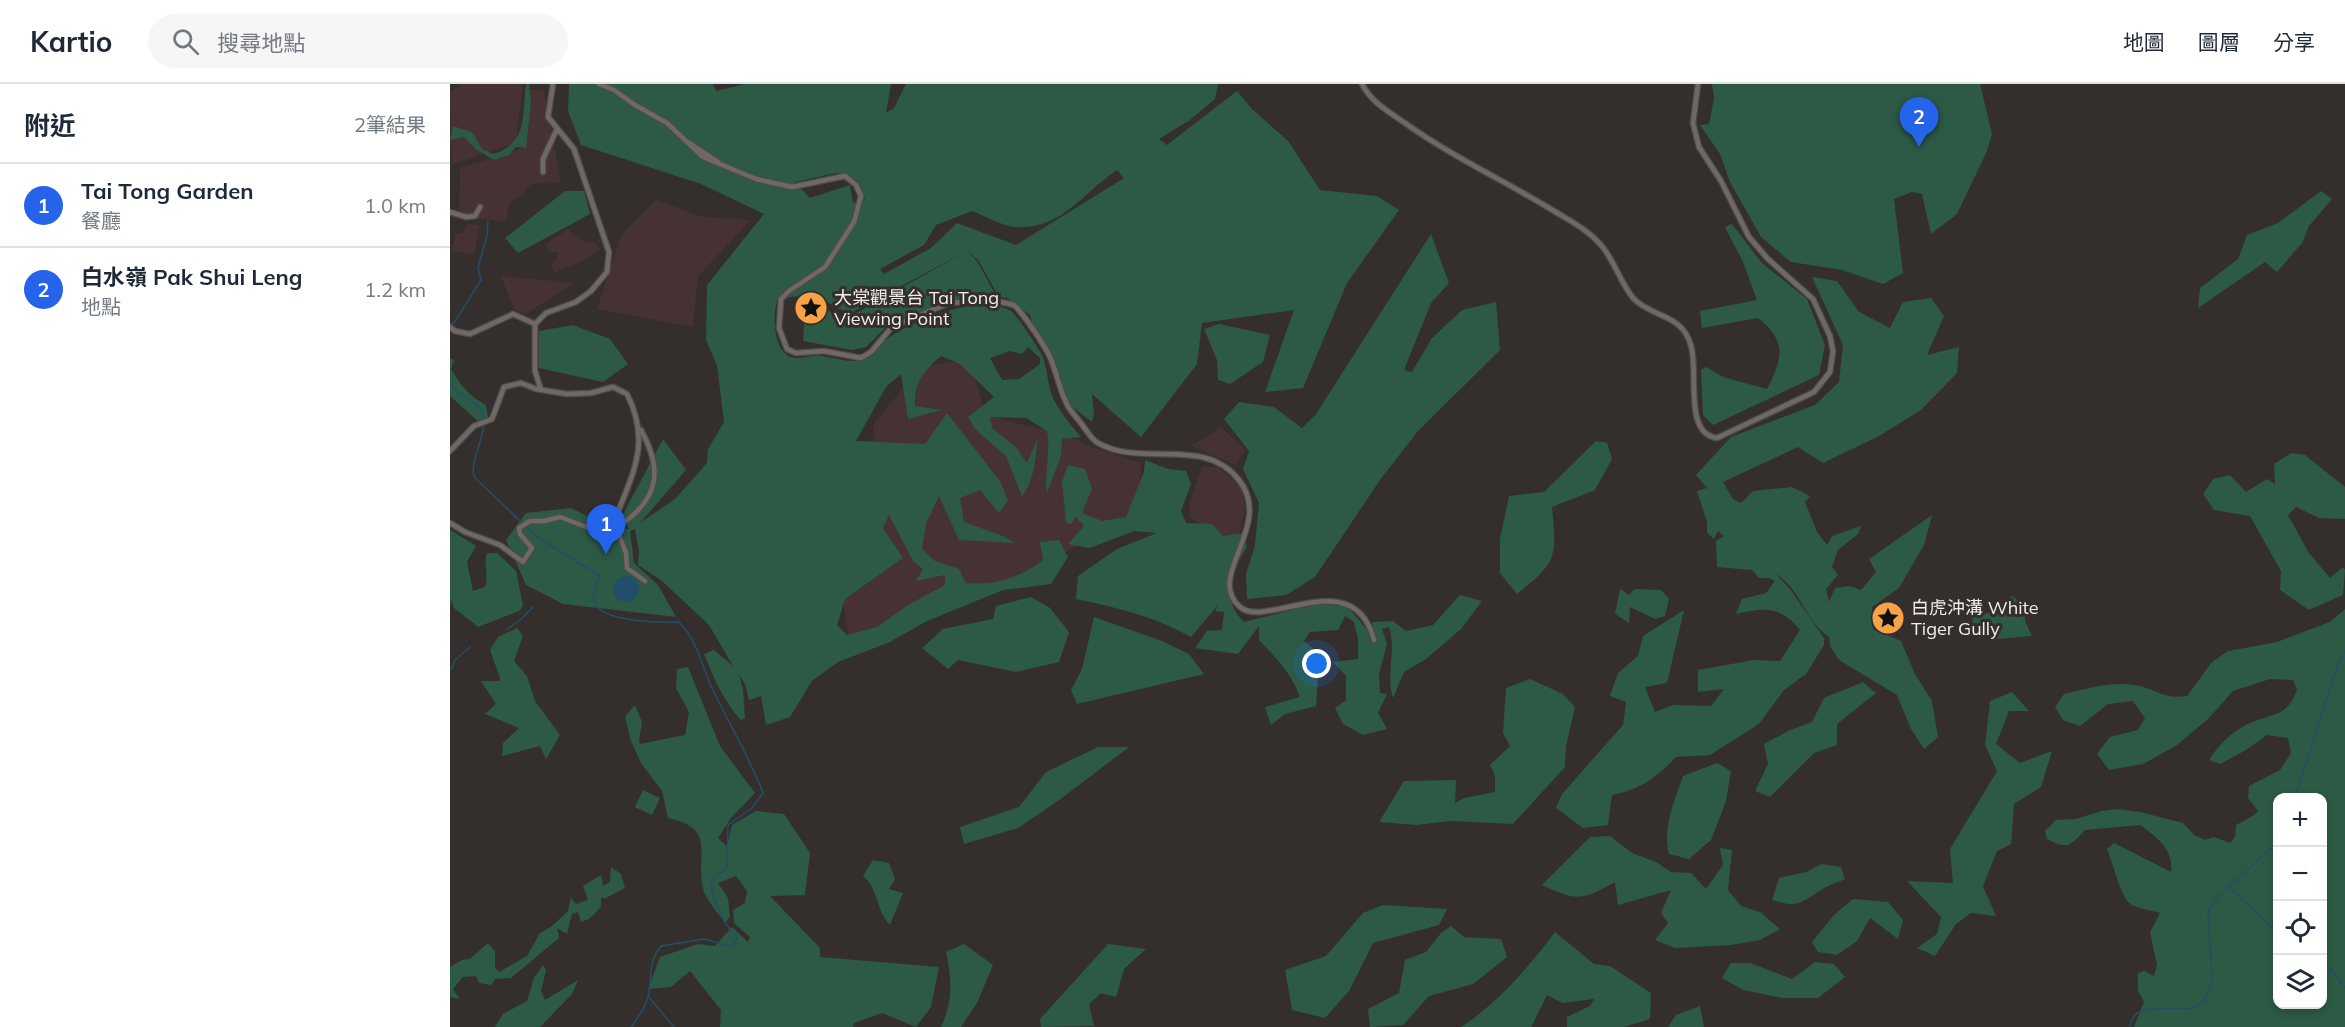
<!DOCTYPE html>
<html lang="zh-TW">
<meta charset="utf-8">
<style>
:root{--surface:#fff;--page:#f6f6f7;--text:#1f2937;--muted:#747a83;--line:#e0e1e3;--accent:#2563eb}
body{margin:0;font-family:Mulish,"Noto Sans TC",sans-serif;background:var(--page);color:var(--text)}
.controls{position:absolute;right:18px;bottom:18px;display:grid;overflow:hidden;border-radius:12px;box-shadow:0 3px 9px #0003}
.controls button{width:54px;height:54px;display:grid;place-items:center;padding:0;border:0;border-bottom:2px solid var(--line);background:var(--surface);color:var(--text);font:30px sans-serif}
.you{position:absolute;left:867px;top:580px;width:21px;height:21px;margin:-15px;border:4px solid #fff;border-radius:50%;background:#1a73e8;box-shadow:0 0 0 9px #1a73e833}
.badge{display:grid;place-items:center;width:39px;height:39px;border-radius:50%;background:var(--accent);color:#fff;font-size:20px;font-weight:700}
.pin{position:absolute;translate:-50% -50px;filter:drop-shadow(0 2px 3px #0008)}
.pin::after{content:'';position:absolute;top:32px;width:21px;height:18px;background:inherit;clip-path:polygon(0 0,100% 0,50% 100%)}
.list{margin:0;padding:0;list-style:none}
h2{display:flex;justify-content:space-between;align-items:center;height:78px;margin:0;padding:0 24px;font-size:26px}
h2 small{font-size:20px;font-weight:400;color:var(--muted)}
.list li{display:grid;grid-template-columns:39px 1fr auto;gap:18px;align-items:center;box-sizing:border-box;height:84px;padding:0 24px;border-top:2px solid var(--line)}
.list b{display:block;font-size:22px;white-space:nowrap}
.list p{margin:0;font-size:20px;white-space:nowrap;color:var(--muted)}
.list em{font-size:20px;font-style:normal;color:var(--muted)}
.icon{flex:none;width:33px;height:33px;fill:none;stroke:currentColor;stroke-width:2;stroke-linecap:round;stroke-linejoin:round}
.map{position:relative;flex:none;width:1895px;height:943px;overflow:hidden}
header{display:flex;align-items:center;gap:36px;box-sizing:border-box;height:84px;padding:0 30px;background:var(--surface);border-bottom:2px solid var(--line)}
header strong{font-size:28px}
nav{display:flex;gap:33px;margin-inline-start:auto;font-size:21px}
.search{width:420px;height:54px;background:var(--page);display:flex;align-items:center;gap:15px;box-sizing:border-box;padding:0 21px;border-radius:33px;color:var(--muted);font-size:22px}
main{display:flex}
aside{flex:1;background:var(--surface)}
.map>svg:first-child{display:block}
</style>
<header>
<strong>Kartio</strong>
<div class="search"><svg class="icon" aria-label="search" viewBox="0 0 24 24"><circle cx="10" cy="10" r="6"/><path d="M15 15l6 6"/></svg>搜尋地點</div>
<nav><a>地圖</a><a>圖層</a><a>分享</a></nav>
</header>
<main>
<aside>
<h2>附近<small>2筆結果</small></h2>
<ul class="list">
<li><span class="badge">1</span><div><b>Tai Tong Garden</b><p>餐廳</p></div><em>1.0 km</em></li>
<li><span class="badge">2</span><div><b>白水嶺 Pak Shui Leng</b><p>地點</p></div><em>1.2 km</em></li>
</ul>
</aside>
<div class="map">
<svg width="1895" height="943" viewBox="0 0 1895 943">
<rect width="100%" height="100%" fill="#342f2c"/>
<!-- industrial -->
<path fill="#463233" d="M 13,0 L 73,0 L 66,59 L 2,81 L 0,8 Z
M 78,5 L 94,7 L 111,98 L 81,100 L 73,110 L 60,118 L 55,138 L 9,132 L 10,84 L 73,64 Z
M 206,116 L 252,133 L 301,136 L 248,192 L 243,243 L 147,225 L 172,150 Z
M 18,140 L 29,141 L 25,170 L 1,167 L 6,150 L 12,149 Z
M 118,145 L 135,159 L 145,158 L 150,166 L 126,180 L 104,189 L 101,180 L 107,174 L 107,168 L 100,168 L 95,161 Z
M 51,192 L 125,199 L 75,230 L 64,225 Z
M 520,276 L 535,330 L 580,343 L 606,347 L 647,365 L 691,379 L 690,425 L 670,439 L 553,501 L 399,556 L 391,502 L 427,373 L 423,341 L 471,282 Z
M 771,343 L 795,366 L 785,381 L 741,362 Z
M 752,383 L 767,383 L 792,403 L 795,425 L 789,453 L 773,456 L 740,433 L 740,417 Z"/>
<!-- green -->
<path fill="#2c5a45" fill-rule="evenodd" d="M 76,0 L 79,0 L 81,18 L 76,64 L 66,63 L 59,71 L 44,76 L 27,66 L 14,53 L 0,56 L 3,42 L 22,48 L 32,65 L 43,70 C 78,59 72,32 76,0 Z
M 119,0 L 263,0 L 266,7 L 296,0 L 441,0 L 436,29 L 444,24 L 456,0 L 768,0 L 765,15 L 740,36 L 709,55 L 717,61 L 787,7 L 802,25 L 838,57 L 870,106 L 927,112 L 949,126 L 897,199 L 853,304 L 815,308 L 844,226 L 752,239 L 747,280 L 691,353 L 642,310 L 644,328 L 642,338 L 620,321 L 601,270 L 585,249 L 580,231 L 557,214 L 549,213 L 528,176 L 517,167 L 527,177 L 548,215 L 507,215 L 493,219 L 438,241 L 416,263 L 402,266 L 353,257 L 355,223 L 362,219 L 396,235 L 515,168 L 399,230 L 364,211 L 328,214 C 322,230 322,271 345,274 C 354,275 363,270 372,272 C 386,274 398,279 413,276 C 425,273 429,259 440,253 C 466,235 531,209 561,227 C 566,230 589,265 592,271 C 598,285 597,302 604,316 C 611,329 621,341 631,353 L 612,355 L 611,372 L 597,409 C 594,388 601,367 597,347 L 576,334 L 540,333 L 542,344 L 566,363 L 577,379 L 587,356 C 586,375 584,397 572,412 L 556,372 L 525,345 L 518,333 L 544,313 L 510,280 L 491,272 C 474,286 464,299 465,322 L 491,326 L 458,335 L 451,290 L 436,303 L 406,357 L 475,360 L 497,329 L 550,397 L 558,416 L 549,429 L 530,406 L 510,414 L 514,438 L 553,452 L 565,459 L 509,456 L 489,412 L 476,440 L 472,465 L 485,477 L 509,485 L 516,499 C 541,502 573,493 593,476 L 590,458 L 609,456 L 618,473 L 601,500 L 553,506 L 477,537 L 440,558 L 388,578 L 362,597 L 340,633 L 316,641 L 311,612 L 299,616 L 295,600 L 289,591 L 293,605 L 295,634 L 291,636 C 273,617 264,594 254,570 L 264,566 L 283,582 L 259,541 L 212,497 L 188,481 L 189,467 L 185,445 L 180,447 L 184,479 L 208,501 L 226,533 L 113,520 L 76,501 L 56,456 L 76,429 L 121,424 L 161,444 L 179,445 L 171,434 L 213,355 L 236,386 L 190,439 L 225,415 L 257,379 L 258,365 L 274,338 L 267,281 L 256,256 L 257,201 L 314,130 L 251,100 L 131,61 L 118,27 ZM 667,86 L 674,94 L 566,161 L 507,139 L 481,164 L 434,190 L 430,185 L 474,161 L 486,141 L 522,127 C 535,132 552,142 565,143 C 610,147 634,108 667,86 ZM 386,89 C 404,93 409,97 415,115 L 403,119 L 400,101 L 360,114 L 345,98 ZM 578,263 L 590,274 L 590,280 L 569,295 L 552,296 L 540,274 L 560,267 L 572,270 ZM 439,431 L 463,477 L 473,485 L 466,497 L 495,491 L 495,501 L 458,521 L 427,543 L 397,551 L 387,541 L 395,515 L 453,474 L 433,444 Z
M 1262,0 L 1530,0 L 1542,50 L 1537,67 L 1507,130 L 1481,150 L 1472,110 L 1462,108 L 1444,115 L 1453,189 L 1433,200 L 1392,186 L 1341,178 L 1311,153 L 1280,98 L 1270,70 L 1250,41 L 1259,40 L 1264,14 Z
M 115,107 L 134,107 L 140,130 L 68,169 L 55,154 Z
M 1871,107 L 1882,115 L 1859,142 L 1852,159 L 1827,188 L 1815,178 L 1748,224 L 1750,204 L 1788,175 L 1797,151 L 1828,139 Z
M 1282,140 L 1312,179 L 1357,215 L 1375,261 L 1369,291 L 1263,341 L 1253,331 L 1251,286 L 1256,283 L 1273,293 L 1317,305 C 1333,274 1337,257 1308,234 L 1252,244 L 1250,227 L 1307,216 L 1293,178 L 1275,143 Z
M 981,150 L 999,199 L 981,219 L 954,286 L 962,288 L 982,254 L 1012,226 L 1046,218 L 1050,266 L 968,347 L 930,396 L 865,493 L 836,511 L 797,515 L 796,490 L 805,461 L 809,419 L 793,385 L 799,367 L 774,335 L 789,318 L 824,323 L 852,344 L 866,330 Z
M 1362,193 L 1387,197 L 1409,228 L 1440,244 L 1453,218 L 1481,214 L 1494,232 L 1477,271 L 1509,263 L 1507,289 L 1471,326 L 1429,352 L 1373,379 L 1348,363 L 1273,398 L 1283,415 L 1291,419 L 1303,407 L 1342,403 L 1360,412 L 1355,418 L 1367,448 L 1377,461 L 1382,452 L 1411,442 L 1408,450 L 1388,466 L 1382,483 L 1388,491 L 1376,505 L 1379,518 L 1385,504 L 1400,502 L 1411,506 L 1426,488 L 1419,475 L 1482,431 L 1474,461 L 1449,504 L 1422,523 L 1423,545 L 1451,557 L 1465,590 L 1482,617 L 1488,653 L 1474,665 L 1461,645 L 1447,611 L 1389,576 L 1380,562 L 1379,553 C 1355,537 1350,504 1326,490 L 1340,505 L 1374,554 L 1374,561 L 1356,590 L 1334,606 L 1309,640 L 1260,671 L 1226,673 C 1207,693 1190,706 1162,711 L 1158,741 L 1133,744 L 1106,724 L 1112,710 L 1173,641 L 1176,618 L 1160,612 L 1168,589 L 1188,572 L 1193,552 L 1234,526 L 1217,599 L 1195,603 L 1205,628 L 1223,621 L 1261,622 L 1274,605 L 1248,608 L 1248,586 L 1304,576 L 1330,577 L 1350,546 C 1331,522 1315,523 1286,530 L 1292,515 L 1316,509 L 1325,497 L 1319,494 L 1309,494 L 1302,486 L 1267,483 L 1266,457 L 1274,452 L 1268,447 L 1264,455 L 1257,448 L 1257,438 L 1247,407 L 1257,404 L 1246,391 L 1281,353 L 1365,321 L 1389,298 L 1393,261 Z
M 769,240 L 820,251 L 813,278 L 780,300 L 768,296 L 767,276 L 754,245 Z
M 123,241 L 160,255 L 178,280 L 153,298 L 89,284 L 89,247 Z
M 0,274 L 4,276 L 1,285 C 11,302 19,312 36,321 L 38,333 L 28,337 L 0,312 Z
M 1146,357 L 1157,359 L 1162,375 L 1145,406 L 1102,423 C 1107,474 1107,478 1067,510 L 1050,489 L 1050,455 L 1059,412 L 1094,408 Z
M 1841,369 L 1855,371 L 1895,403 L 1895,435 L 1869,434 L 1846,423 L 1838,431 L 1859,469 L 1880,494 L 1893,483 L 1895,486 L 1893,511 L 1859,526 L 1830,506 L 1831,487 L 1800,432 L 1764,426 L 1753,410 L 1763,395 L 1780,391 L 1796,408 L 1817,395 L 1825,400 L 1824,380 Z
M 695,376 L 718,385 L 736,387 L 741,400 L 731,427 L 736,439 L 762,440 L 773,452 L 793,449 L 797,463 C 780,489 770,514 794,538 L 870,519 L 898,523 L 926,556 L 922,538 L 943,537 L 956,547 L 983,541 L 1010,511 L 1032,517 L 1011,545 L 976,575 L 954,588 L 943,614 C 935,590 947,567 939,543 L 932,545 L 937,560 L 929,590 L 930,609 L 937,610 L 928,629 L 937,645 L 913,651 L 893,640 L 885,624 L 896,616 L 896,592 L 883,578 L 908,575 L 908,555 L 904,538 L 895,532 L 888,546 L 860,548 L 854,557 L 879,578 L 868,594 L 866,622 L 835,630 L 821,641 L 815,623 L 850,613 C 842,590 826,574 809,556 L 809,542 L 788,570 L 745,564 L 757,547 L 772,546 L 774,528 L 765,527 L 768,521 L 741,553 C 704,532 667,524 626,515 L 628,492 L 667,465 L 707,449 L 684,447 L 640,464 L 618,460 L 634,442 L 625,432 L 622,440 L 616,439 L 612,397 L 618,381 L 635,385 L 642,405 L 632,429 L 652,437 L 676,433 L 694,388 Z
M 0,446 L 26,462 L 17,478 L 23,507 L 35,503 C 39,490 33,482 37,469 L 47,469 L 66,487 L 73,522 L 69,527 L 28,543 L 4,524 L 1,515 L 0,524 Z
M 1170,505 L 1179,511 L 1185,505 L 1211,506 L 1219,515 L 1215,532 L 1205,535 L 1180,523 L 1179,539 L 1165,530 Z
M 1562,512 L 1574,521 L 1575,537 L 1582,552 L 1548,555 L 1522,546 L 1523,532 L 1546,527 Z
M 581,513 L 600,524 L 619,548 L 609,578 L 566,588 L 508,576 L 498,585 L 472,564 L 493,545 L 543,535 L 546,522 Z
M 1895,525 L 1895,943 L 1684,943 L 1694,918 L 1688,907 L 1688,889 L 1694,887 L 1704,892 L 1707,881 L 1700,848 L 1710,829 C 1701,826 1690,825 1682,821 C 1671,815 1663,779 1657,765 L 1664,759 L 1721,788 C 1724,766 1707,753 1690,741 L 1635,746 C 1620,762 1618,766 1597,755 L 1595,747 L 1606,736 L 1626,735 L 1651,727 L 1667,725 L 1690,728 L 1733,739 L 1744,751 L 1755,756 L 1764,753 L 1780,759 L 1785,753 L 1786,741 L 1803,732 L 1808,727 L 1798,714 L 1799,702 L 1830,686 L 1841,669 L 1838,654 L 1817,651 L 1796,666 L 1770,680 L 1759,676 C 1768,662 1780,649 1796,641 C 1818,629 1837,635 1847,606 L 1843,596 L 1820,595 L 1783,607 L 1759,634 L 1727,661 L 1693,680 L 1659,686 L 1647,670 L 1660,653 L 1688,646 L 1695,634 L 1683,617 L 1658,620 L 1630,642 L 1613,636 L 1605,623 L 1614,610 C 1636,605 1661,597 1684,601 C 1705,604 1713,616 1737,612 L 1762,578 L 1778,567 L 1827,558 L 1880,538 ZM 1828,714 L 1872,714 L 1872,920 L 1828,920 Z
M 644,533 L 712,557 L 739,570 L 754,590 L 627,620 L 621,606 L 632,585 Z
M 67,544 L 73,552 L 64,577 L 77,592 L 85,617 L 110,651 L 96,675 L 90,662 L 52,672 L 53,659 L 69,644 L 35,630 L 46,620 L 31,597 L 49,597 L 50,594 L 40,566 L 48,553 Z
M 238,583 L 270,662 L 305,709 L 281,734 L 268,754 L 277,762 L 282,741 L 306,727 L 334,730 L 360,769 L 355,811 L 320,812 L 370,864 L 370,873 L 489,883 L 481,923 L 466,943 L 432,929 L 404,939 L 403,943 L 270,943 L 271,926 L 240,887 L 221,903 L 198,905 L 210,873 L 248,860 L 265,862 L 282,843 L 298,858 L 300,853 L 284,839 L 283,826 L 295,819 L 297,807 L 286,792 L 268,799 L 278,814 L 280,833 L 275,839 C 269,830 258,818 254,808 C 243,773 270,745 218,734 L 212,707 L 191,679 L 181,657 L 175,633 L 185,621 L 192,638 L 189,656 L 190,660 L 235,651 L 239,628 L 226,604 L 227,585 Z
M 1080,595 L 1113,610 L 1125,623 L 1116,662 L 1115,683 L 1063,740 L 1001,737 L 966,741 L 929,738 L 954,697 L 1006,696 L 1005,719 L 1014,714 L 1045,708 L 1045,692 L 1040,681 L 1060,662 L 1053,649 L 1056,604 Z
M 1413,598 L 1426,609 L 1387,640 L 1387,661 L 1364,669 L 1320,713 L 1305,707 L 1318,680 L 1314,660 L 1338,647 L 1362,638 L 1374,614 Z
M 1562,608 L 1579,627 L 1559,627 L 1546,660 L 1570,679 L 1602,667 L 1591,703 L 1564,720 L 1561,760 L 1547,767 L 1533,802 L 1546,832 L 1521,829 L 1506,840 L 1485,872 L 1467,864 L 1487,850 L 1491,833 L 1457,797 L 1503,799 L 1500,765 L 1547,687 L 1535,661 L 1540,617 Z
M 648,663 L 679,663 L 612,714 L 568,744 L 514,760 L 510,743 L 569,723 L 596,688 Z
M 1267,679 L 1281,687 L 1276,717 L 1261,756 L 1239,775 L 1219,770 C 1212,744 1225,716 1233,692 Z
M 193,706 L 210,714 L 202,731 L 185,723 Z
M 1160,752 L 1182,769 L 1206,778 L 1221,788 L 1241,789 L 1256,805 L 1273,781 L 1270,764 L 1282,766 L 1278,806 L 1291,822 L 1310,828 L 1330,845 L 1310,856 L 1281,861 L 1225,864 L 1205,856 L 1218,839 L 1211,829 L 1221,806 L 1168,821 L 1165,798 C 1131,817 1127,817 1092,801 L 1140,753 Z
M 423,776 L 439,779 L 445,795 L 439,805 L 453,809 L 440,841 C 426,827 428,803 413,792 Z
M 1372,780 L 1391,783 L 1395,795 C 1386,799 1376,802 1368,808 C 1349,820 1346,824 1322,816 L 1329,794 L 1356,788 Z
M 161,783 L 171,790 L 175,804 L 156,814 L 151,814 L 151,823 L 139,835 L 131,838 L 128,828 L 122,830 L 117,850 L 107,844 L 109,854 L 61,894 L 45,895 L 41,901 L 29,899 L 26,892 L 13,893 L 3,905 L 10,915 L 0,913 L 0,883 L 12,876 L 20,875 L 38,859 L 45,867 L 45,884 L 49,888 L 77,872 L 90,849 L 101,843 L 118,827 L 121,814 L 126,820 L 138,816 L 133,802 L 151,791 L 153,802 L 160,798 Z
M 1403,815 L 1438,818 L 1453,836 L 1448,855 L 1420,834 L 1407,857 L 1387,871 L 1368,868 L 1362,858 L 1384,831 Z
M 933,821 L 997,825 L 989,841 L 923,859 L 899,907 L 875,934 L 842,926 L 835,886 L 876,872 L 913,829 Z
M 1001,842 L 1014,853 L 1051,855 L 1057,873 L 1023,900 L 979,912 L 953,941 L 920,943 L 918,925 L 949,909 L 955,876 L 976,868 L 991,849 Z
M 1105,848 L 1144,880 L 1160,882 L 1201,909 L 1200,935 L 1174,943 L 1117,943 L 1117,933 L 1140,922 L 1144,915 L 1113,919 L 1097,911 L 1081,943 L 1011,943 C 1048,919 1078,884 1105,848 Z
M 514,860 L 543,881 L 527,919 L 511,943 L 491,943 C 503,917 502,895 496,868 Z
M 658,860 L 696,865 L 674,885 L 666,913 L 651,909 L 639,920 L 644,942 L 591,943 L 590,935 Z
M 1365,878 L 1384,880 L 1395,893 L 1368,914 L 1332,914 L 1293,906 L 1272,894 L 1281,879 L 1300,879 L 1342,895 Z
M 93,881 L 96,886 L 91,907 L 95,916 L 128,896 L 122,910 L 90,943 L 45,943 L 53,930 L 77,917 L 84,894 Z
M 1250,922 L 1254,943 L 1218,943 L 1226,931 Z"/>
<!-- water -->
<path fill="#234e6a" d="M163 505a13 13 0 1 1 26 0a13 13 0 1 1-26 0Z"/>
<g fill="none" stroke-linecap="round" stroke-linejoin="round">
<!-- stream -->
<path stroke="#234e6a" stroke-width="1.5" d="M 0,240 L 4,239 L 31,196 L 28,183 L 37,152 L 38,137
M 0,300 C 8,311 23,315 29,324 C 43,345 19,372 24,393 L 87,453 L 150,492 C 147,500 141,511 145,519 C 152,538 211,539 229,538 C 248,557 251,581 262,604 C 279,640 299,672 313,709 L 302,724 L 278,741 L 277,784 L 260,796 C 262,814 273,842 288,853 L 282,863 L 254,855 L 211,862 C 197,880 203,893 198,913 C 195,925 188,933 181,943
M 56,546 L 69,537 L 83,523
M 1,586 L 5,576 L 20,563
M 1845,714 L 1886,585 L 1895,567
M 1780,804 L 1828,849
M 1822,842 L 1828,836
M 1872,879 L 1881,885 L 1895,904
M 198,912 L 224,943
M 1680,943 C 1683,915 1722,928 1740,924 C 1744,923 1749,920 1753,918 L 1762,898 L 1758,828 L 1768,813 L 1828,757"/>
<defs>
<path id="street" d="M 149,0 L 164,6 L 185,21 L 217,39 L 253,73 L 306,95 L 342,103 L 395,92 L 406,101 L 411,112 L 404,138 L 375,183 L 339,207 L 331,215 L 329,244 L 337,265 L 346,269 L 374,267 L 411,274 L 421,268 L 442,243 L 499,219 L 542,216 L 564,221 C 573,229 595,262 600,273 C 607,289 610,309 619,324 C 623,330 629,336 633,342 C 637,347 642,356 648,359 C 692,384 754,351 789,396 C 825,442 754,492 790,523 C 816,546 904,478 924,556
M 912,0 C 921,18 939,28 955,39 C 1001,72 1051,95 1099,124 C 1117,135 1137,145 1151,161 C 1165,177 1170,199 1184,215 C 1203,234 1233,230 1241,262 C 1249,287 1233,350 1267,354 L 1364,308 L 1380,288 L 1383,267 L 1380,252 L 1363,215 L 1318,175 L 1299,153 L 1271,97 L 1249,63 L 1243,39 L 1248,0
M 238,58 L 268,78
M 93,88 L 93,75 L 107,45
M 0,128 L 16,133 L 25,132 L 30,123
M 0,243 L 5,247 L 20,250 L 63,230 L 85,240
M 91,306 L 85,287 L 85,240 L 96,229 L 126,218 L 141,207 L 157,188 L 159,168 L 124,65 L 98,33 L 103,0
M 0,367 L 24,342 L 42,335 L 54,303 L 71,299 L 86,305 L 117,310 L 141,309 L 163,303 L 177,310 C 202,359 182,391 164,438 L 176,469 L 177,484 L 195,497
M 0,439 L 15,448 L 50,461 L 73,478 L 82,464 L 70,450 L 69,444 L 80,437 L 94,437 L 110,433 L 139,444 L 158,438 L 173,439 C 210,413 212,384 191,346"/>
</defs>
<!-- street casing -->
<use href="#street" stroke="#4f4b49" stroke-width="7"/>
<!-- street -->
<use href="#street" stroke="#6f6966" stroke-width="4.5"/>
</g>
<!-- icons -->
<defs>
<symbol id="sight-disc" viewBox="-11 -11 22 22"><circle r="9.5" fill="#f6a246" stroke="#342f2c"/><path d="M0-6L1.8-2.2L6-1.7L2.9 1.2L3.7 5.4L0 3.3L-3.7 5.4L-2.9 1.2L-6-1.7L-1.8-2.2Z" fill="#111"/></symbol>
</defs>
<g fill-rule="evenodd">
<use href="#sight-disc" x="342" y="205" width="38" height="38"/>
<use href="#sight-disc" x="1419" y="515" width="38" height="38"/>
</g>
<g text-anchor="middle" stroke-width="6" stroke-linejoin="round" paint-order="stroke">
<!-- poi labels -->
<g font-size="18" fill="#f1eeec" stroke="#342f2c" text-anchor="start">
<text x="384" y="220">大棠觀景台 Tai Tong<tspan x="384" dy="21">Viewing Point</tspan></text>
<text x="1461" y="530">白虎沖溝 White<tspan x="1461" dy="21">Tiger Gully</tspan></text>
</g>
</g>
</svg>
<div class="controls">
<button>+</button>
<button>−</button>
<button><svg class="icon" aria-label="locate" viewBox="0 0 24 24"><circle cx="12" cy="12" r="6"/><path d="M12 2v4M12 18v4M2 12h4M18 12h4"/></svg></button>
<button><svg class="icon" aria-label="layers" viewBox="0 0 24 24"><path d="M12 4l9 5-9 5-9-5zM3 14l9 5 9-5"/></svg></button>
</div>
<div class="you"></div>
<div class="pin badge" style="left:156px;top:470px">1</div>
<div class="pin badge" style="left:1469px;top:63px">2</div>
</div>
</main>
